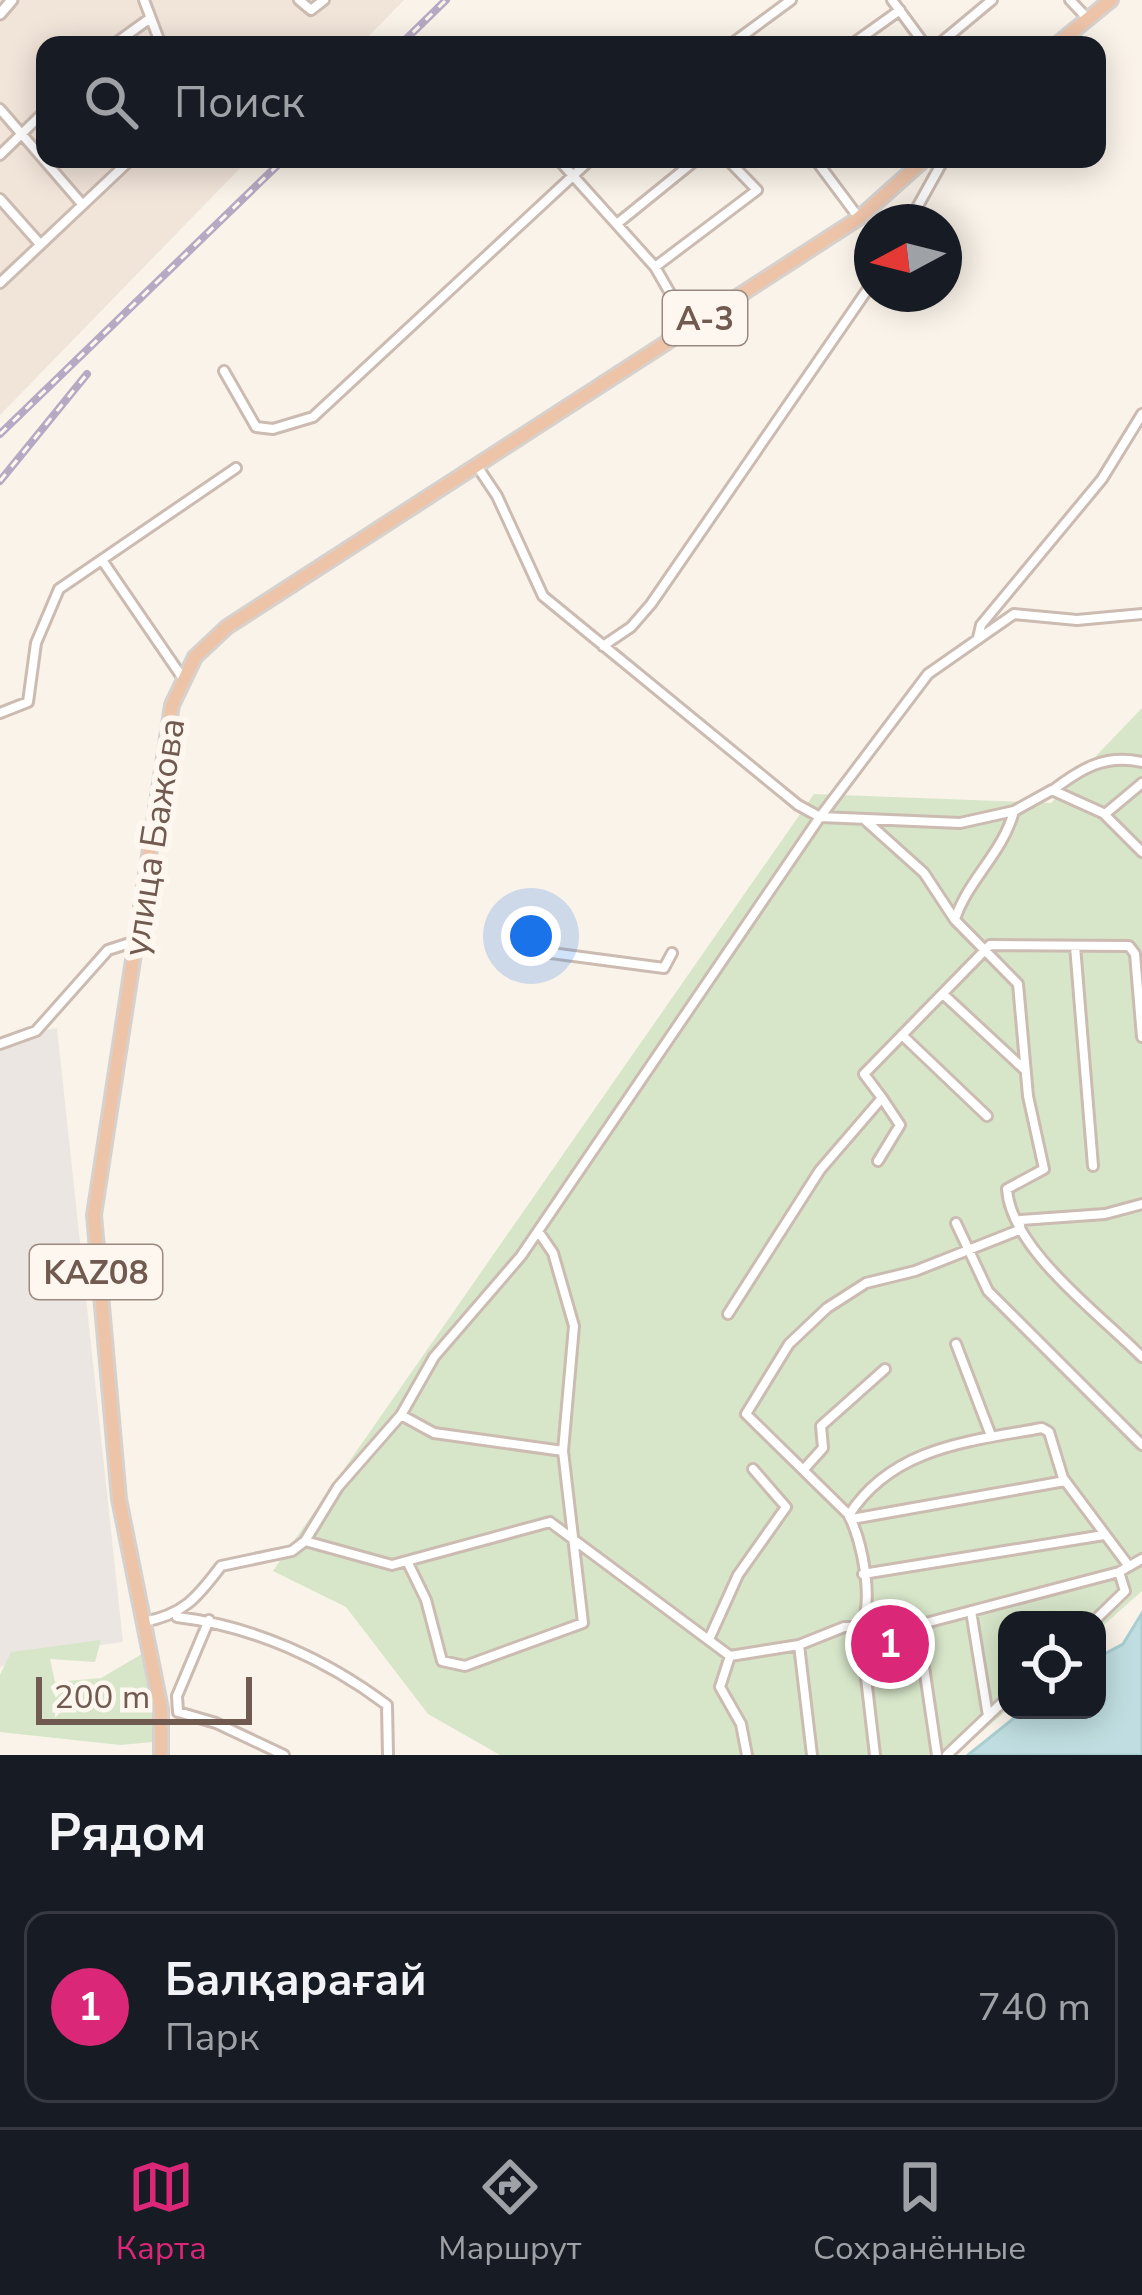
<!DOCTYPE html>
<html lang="ru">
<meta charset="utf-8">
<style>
:root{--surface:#171b24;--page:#242831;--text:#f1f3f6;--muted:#9ea1a6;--line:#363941;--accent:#db2777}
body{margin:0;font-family:"Nunito Sans",sans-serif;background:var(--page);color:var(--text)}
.controls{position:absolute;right:36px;bottom:36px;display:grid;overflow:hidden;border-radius:24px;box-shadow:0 6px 30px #0003}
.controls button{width:108px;height:108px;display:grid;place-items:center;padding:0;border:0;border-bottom:3px solid var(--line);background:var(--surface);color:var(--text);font:60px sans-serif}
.compass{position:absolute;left:854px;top:204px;width:108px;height:108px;border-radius:50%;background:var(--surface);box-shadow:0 6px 30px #0003;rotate:263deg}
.scale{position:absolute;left:36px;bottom:30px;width:216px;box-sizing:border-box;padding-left:12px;border:6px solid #715a50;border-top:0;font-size:33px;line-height:42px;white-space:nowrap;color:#715a50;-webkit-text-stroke:9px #fdf7ef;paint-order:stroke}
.you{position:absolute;left:531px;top:936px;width:42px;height:42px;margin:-30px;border:9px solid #fff;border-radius:50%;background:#1a73e8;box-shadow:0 0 0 18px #1a73e833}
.badge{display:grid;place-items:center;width:78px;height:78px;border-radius:50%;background:var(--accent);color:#fff;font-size:39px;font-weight:700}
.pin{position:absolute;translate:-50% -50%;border:6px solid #fff;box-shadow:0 3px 12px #0006}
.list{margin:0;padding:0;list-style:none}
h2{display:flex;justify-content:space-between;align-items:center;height:156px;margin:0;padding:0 48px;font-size:51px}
h2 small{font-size:39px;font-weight:400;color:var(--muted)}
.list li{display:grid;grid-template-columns:78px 1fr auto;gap:36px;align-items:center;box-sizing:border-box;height:192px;margin:0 24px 24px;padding:0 24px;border:3px solid var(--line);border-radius:24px}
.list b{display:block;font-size:45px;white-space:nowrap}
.list p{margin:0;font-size:39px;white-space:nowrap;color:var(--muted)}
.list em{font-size:39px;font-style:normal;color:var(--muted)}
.icon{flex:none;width:66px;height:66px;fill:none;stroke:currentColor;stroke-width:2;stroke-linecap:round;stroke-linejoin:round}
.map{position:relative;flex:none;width:1142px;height:1755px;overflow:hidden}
.search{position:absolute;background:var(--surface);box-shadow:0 6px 30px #0003;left:36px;right:36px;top:36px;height:132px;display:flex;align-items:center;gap:30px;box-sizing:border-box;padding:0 42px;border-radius:24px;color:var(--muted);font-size:45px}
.sheet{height:372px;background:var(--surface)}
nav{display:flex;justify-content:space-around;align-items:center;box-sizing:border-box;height:168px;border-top:3px solid var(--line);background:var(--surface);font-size:33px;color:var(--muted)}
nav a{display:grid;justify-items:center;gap:6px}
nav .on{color:var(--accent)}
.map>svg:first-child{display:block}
</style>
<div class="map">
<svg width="1142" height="1755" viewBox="0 0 1142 1755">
<rect width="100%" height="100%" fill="#faf3e9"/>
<!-- residential -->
<path fill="#f1e4d9" d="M 0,0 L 404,0 L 360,45 L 45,45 L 45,159 L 249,159 L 0,415 Z"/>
<!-- industrial -->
<path fill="#ebe6e2" d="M 57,1028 L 123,1642 L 49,1652 L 0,1667 L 0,1039 Z"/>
<!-- green -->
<path fill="#d7e6c9" d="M 1142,708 L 1142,1591 L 1097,1631 L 1097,1620 L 1007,1620 L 1007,1710 L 955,1755 L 500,1755 L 428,1714 L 346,1607 L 273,1571 L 814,794 L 1051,803 Z
M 101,1640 L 95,1662 L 50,1659 L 55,1682 L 101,1678 L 142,1654 L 152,1690 L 154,1742 L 120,1745 L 0,1732 L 0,1675 L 11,1652 Z"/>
<!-- water -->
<path fill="#c0dee1" stroke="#a8ced2" stroke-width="3" d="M 1142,1613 L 1142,1755 L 968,1755 L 1024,1710 L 1097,1710 L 1097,1658 L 1123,1644 Z"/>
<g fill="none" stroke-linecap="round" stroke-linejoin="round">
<defs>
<path id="minor" d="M 144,0 L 161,45
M 299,0 L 311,10 L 324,0
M 892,0 L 925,45
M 1070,0 L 1087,18
M 113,45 L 149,19
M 730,45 L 791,0
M 851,45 L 900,10
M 938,45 L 992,0
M 0,109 L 82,204
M 0,155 L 45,111
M 558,159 L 655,267 L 689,326
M 815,159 L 859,218
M 0,199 L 40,244
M 909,222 L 944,159
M 618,223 L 697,159
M 655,267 L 757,190 L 727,159
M 0,283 L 127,163 L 123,159
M 224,371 L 256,427 L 273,429 L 313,417 L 591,159
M 477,466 L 497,496 L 543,596 L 798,805 L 820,817 L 960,823 L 1014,811 L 1052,790 L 1105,814 L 1142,783
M 102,560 L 182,677
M 978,638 L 981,625 L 1102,479 L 1142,414
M 603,646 L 631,627 L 651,604 L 872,283
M 0,713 L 28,702 L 36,643 L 59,589 L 236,468
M 1053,790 C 1082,768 1105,754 1142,762
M 1105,815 L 1142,852
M 865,820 L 924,873 L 955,920 L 1018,984 L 1028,1096 L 1044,1169 L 1007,1189 C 1011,1250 1101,1315 1142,1357
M 955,919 C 969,878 1003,853 1014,811
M 1075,946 L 1093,1166
M 521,949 L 664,968 L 672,953
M 943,994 L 1025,1070
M 902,1035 L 987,1116
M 0,1044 L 36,1031 L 108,950 L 136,941
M 878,1161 L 900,1125 L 882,1098
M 956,1223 L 988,1291 L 1142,1445
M 728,1314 L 820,1170 L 882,1098 L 864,1074 L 990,945 L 1129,946 L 1135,954 L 1142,1037
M 956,1344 L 990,1433
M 401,1415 L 434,1433 L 563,1451
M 805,1468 L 823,1448 L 821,1426 L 885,1369
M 849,1516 C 862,1540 875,1604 860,1626 L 875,1755
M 852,1519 L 1065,1481
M 305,1541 L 338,1487 L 401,1415 L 434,1357 L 521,1256 L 820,817 L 928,674 L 1014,614 L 1077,620 L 1142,614
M 408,1563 L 426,1600 L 442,1661 L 465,1666 L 583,1623 L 563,1451 L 574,1326 L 553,1253 L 538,1231
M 1128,1565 L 1063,1478 L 1049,1432 L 1042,1428 C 972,1441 893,1446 849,1515 L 746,1414 L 789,1344 L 827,1308 L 866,1283 L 915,1271 L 1019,1230 L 1021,1220 L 1105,1214 L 1142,1204
M 863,1574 L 1104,1535
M 971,1611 L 988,1716
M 177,1617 C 253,1626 326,1659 387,1705 L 388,1755
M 209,1620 L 177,1696 L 178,1712 L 216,1723 L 284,1755
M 1095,1620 L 1125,1591 L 1119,1572
M 143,1622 C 183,1615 197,1598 221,1566 L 292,1551 L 305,1541 L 392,1565 L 550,1522 L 730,1656 L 799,1645 L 844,1627 L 918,1625 L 1119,1572 L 1142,1559
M 918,1626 L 937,1755
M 710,1637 L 738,1575 L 786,1507 L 753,1469
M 799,1645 L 812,1755
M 730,1656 L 720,1687 L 741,1724 L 747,1755
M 947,1755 L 1007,1698"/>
<path id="tertiary" d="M 0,14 L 12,0"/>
<path id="trunk" d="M 1056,45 L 1111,0
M 161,1755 L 161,1709 L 119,1499 L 94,1215 L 172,705 L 195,657 L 227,627 L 859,218 L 925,159"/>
</defs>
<!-- minor casing -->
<use href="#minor" stroke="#cbbbb1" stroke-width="14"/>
<!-- tertiary casing -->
<use href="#tertiary" stroke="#cbbbb1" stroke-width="15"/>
<!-- trunk casing -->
<use href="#trunk" stroke="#d7d1ce" stroke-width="18"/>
<!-- minor -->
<use href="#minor" stroke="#fff" stroke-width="8"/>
<!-- tertiary -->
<use href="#tertiary" stroke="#fff" stroke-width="9"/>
<!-- trunk -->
<use href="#trunk" stroke="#eec4a9" stroke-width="12"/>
<defs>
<path id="rail" d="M 400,45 L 446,0
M 0,434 L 284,159
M 0,481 L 87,374"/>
</defs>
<!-- rail casing -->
<use href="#rail" stroke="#b5a9c3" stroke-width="8"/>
<!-- rail -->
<use href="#rail" stroke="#fdf7ef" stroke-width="3" stroke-dasharray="9" stroke-linecap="butt"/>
</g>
<g text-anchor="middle" stroke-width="12" stroke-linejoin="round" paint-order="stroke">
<!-- shield labels -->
<g fill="#fdf7ef" stroke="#9b8980" stroke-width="3">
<rect x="663" y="291" width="84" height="54" rx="9"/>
<rect x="30" y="1245" width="132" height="54" rx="9"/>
</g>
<g font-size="33" font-weight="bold" fill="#715a50">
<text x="705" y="330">A-3</text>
<text x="96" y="1284">KAZ08</text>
</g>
<!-- street labels -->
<g font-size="36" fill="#715a50" stroke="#fdf7ef">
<text transform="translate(153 837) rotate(-81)" y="13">улица Бажова</text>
</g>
</g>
</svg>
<div class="controls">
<button><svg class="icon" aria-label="locate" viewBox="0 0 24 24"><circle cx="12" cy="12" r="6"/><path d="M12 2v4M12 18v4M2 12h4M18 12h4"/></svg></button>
</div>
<svg class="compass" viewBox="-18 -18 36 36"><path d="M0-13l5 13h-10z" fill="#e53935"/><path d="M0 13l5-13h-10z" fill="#9ea1a6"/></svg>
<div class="scale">200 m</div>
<div class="you"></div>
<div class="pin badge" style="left:890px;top:1644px">1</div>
<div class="search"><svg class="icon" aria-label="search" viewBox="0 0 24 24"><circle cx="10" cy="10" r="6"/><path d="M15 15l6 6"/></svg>Поиск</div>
</div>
<section class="sheet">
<h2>Рядом<small></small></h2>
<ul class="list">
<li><span class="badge">1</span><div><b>Балқарағай</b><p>Парк</p></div><em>740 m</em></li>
</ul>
</section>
<nav>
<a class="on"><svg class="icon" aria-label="map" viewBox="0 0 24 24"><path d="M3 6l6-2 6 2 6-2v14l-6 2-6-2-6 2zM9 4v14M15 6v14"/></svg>Карта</a>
<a><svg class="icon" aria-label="directions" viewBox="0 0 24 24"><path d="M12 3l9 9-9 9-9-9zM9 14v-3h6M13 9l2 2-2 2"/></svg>Маршрут</a>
<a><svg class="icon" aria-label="saved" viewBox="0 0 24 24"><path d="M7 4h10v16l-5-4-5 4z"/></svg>Сохранённые</a>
</nav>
